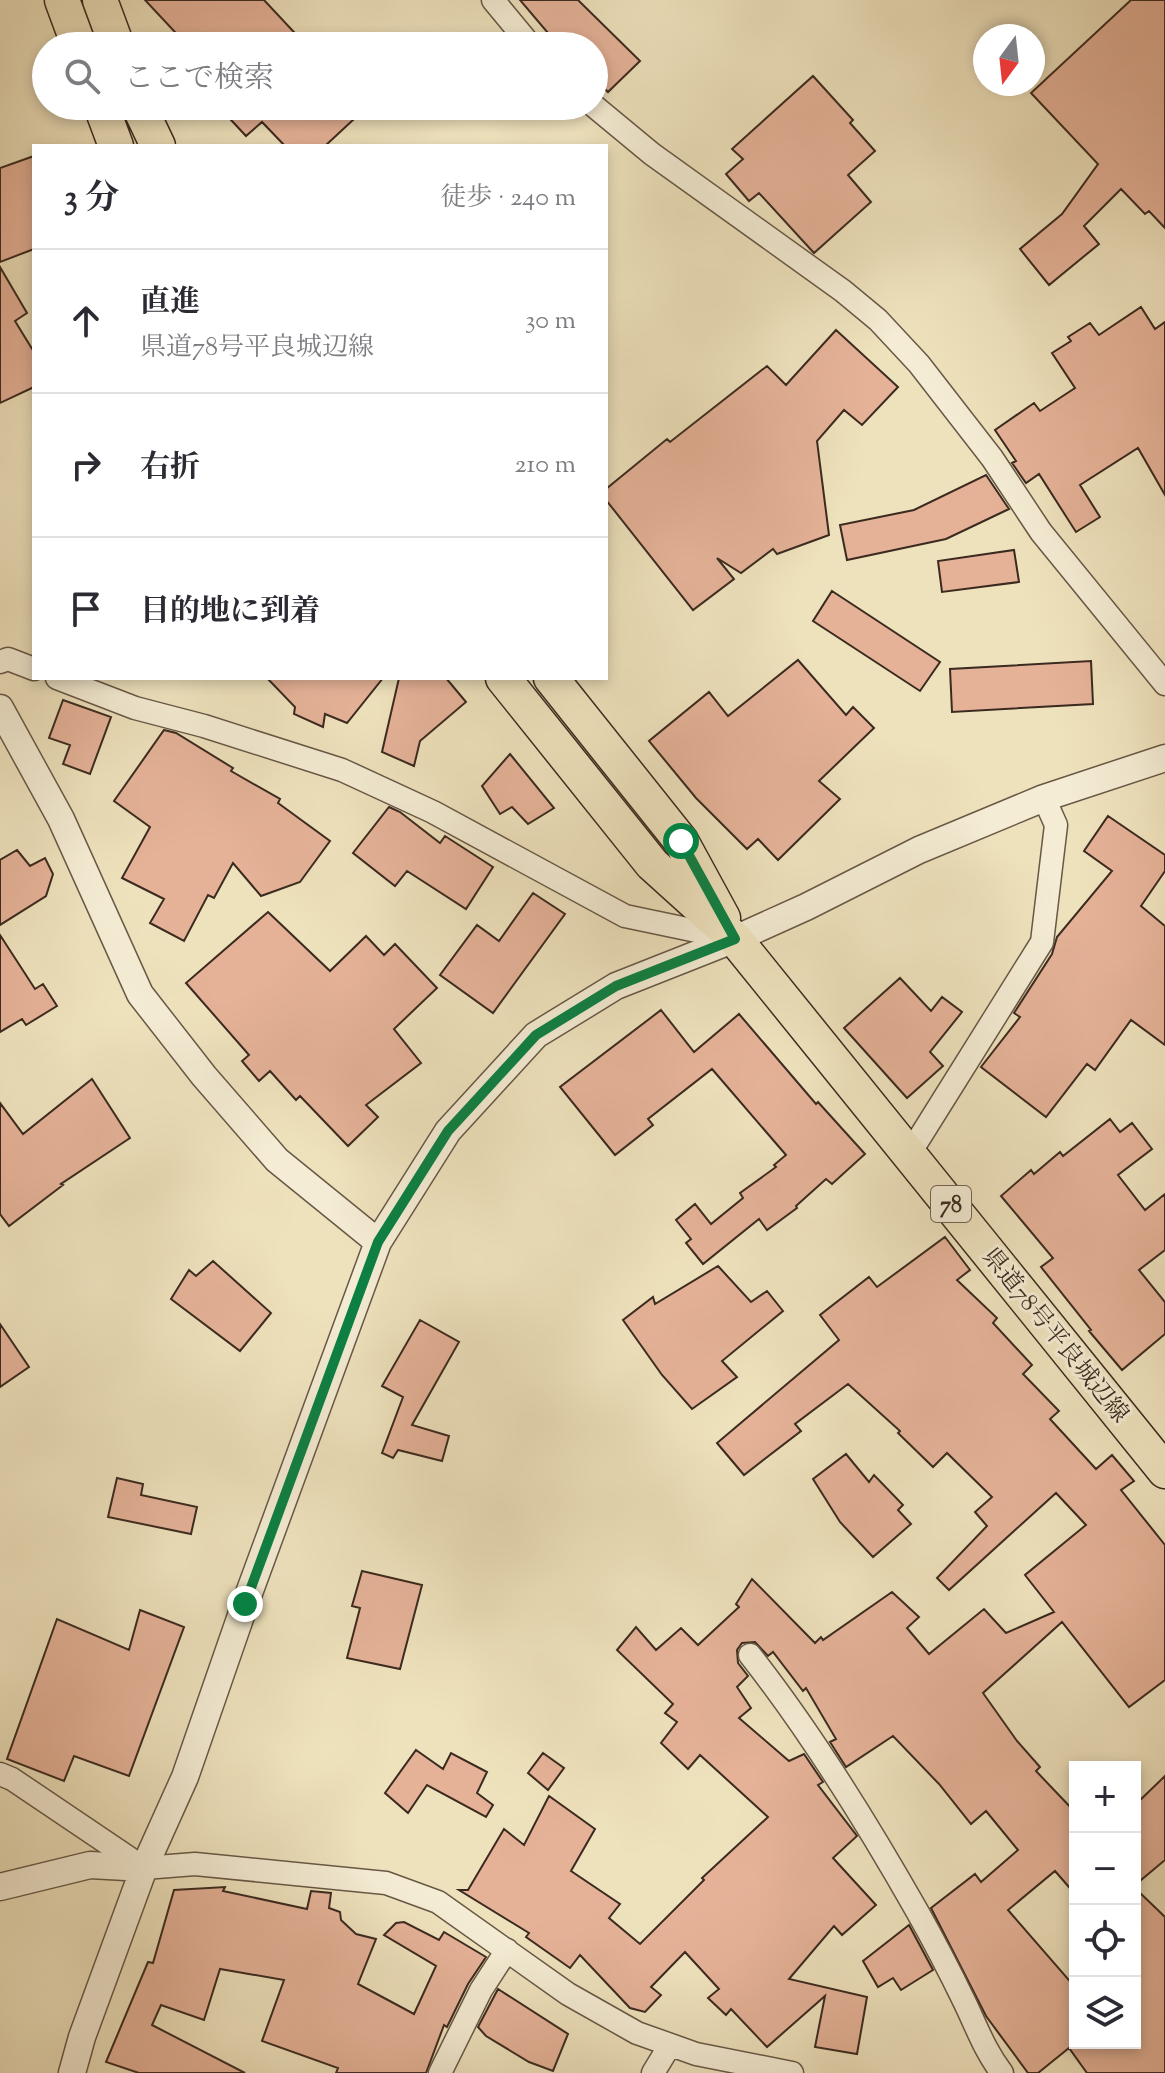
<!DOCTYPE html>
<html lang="ja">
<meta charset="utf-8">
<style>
:root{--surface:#fff;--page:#f2f2f3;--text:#2b2b33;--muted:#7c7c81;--line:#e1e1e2}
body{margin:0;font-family:"Sorts Mill Goudy","Noto Serif JP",serif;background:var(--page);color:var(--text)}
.controls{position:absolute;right:24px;bottom:24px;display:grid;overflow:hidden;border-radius:0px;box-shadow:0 4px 12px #0003}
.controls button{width:72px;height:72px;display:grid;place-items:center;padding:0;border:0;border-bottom:2px solid var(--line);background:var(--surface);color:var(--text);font:40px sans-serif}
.compass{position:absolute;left:973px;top:24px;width:72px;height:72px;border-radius:50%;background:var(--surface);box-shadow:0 4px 12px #0003;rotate:195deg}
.stop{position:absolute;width:24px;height:24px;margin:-18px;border:6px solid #0b8043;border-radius:50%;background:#fff}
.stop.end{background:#0b8043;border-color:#fff;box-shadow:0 2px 8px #0008}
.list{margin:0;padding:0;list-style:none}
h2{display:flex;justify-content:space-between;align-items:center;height:104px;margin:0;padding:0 32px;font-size:34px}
h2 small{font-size:26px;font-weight:400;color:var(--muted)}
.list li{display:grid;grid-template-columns:52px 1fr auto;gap:24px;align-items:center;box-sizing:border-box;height:144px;padding:0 32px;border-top:2px solid var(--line)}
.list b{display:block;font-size:30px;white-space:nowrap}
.list p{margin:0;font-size:26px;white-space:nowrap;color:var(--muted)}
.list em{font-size:26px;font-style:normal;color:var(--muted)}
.icon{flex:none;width:44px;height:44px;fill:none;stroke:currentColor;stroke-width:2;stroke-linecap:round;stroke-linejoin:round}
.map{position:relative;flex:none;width:1165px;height:2073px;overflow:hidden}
.search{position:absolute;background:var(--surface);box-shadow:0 4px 12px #0003;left:32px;top:32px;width:576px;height:88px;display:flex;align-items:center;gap:20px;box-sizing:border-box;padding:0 28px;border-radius:44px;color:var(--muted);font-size:30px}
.panel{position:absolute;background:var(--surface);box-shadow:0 4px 12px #0003;left:32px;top:144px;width:576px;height:536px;border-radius:0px}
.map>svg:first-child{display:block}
</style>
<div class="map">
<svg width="1165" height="2073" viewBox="0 0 1165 2073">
<rect width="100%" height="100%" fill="#eee2bd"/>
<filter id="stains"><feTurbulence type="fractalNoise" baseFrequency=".0025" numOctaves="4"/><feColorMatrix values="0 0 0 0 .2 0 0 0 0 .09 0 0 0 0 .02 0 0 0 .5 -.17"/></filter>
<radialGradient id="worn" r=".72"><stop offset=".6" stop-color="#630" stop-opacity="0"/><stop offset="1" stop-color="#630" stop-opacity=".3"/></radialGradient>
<!-- building -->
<path fill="#e5b298" stroke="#3b2a1f" stroke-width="2" d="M 145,0 L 264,0 L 307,46 L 188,46 Z
M 520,0 L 578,0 L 640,61 L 608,92 L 594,79 L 594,46 L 559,46 Z
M 1131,0 L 1165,0 L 1165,228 L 1149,211 L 1145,214 L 1121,189 L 1084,226 L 1099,244 L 1049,285 L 1020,249 L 1062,214 L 1098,164 L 1031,93 Z
M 813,76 L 853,120 L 850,123 L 875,151 L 848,175 L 871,202 L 814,253 L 759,193 L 749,201 L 726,174 L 743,159 L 732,149 Z
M 218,106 L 368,106 L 325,146 L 285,146 L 262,122 L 246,136 Z
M 34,156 L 34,249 L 0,262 L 0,168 Z
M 0,267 L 27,313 L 15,321 L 34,352 L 34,387 L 0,403 Z
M 1141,307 L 1155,329 L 1165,322 L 1165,495 L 1138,448 L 1080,485 L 1100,517 L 1076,532 L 1039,474 L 1026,483 L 1012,463 L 1016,461 L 995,430 L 1034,403 L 1040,411 L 1075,388 L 1052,353 L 1071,341 L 1068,337 L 1090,323 L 1099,335 Z
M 836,330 L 898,387 L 862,425 L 844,410 L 817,441 L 829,535 L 777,554 L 773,549 L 741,573 L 717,558 L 734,579 L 693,610 L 606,500 L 606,489 L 667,439 L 670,442 L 767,366 L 786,385 Z
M 986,475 L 1009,509 L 946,539 L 847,560 L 840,525 L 914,510 Z
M 1014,550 L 1019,582 L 942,592 L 938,561 Z
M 832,591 L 940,662 L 920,691 L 813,621 Z
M 798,660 L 846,715 L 853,707 L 874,728 L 819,781 L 840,799 L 778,860 L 758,839 L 747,849 L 696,798 L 649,741 L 709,692 L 728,716 Z
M 1091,661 L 1093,704 L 952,712 L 950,669 Z
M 267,678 L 383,678 L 347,723 L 325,714 L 323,727 L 294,714 L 295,707 Z
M 399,678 L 446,678 L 466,702 L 420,741 L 414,766 L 382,752 Z
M 63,700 L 111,717 L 90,774 L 63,764 L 70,745 L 49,738 Z
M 164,730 L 176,733 L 233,768 L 231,771 L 280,799 L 278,803 L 330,841 L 300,882 L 261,896 L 233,863 L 214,898 L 208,895 L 184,941 L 150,923 L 164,899 L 122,878 L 150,827 L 114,801 Z
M 510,754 L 554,808 L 528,824 L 512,807 L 500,814 L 482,786 Z
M 389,807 L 400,812 L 440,843 L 445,836 L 493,867 L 466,909 L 407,871 L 395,886 L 353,853 Z
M 1108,816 L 1165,855 L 1165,871 L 1141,906 L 1165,926 L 1165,1045 L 1131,1020 L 1095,1070 L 1087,1064 L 1046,1117 L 981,1067 L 1020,1017 L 1014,1013 L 1052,954 L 1057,937 L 1112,871 L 1084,851 Z
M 17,850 L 30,866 L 45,858 L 53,874 L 46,896 L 0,925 L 0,860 Z
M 533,893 L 565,914 L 493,1013 L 440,975 L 477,925 L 499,941 Z
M 268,912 L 330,971 L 366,936 L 384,955 L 395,944 L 437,988 L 394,1029 L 421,1063 L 366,1105 L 378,1117 L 348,1146 L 300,1096 L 296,1100 L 270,1071 L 259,1081 L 242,1061 L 249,1055 L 186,983 Z
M 0,935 L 35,989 L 43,984 L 57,1006 L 26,1025 L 22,1019 L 0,1032 Z
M 900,978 L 931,1011 L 942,997 L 962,1012 L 930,1052 L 943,1066 L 907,1098 L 844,1028 Z
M 661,1010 L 694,1052 L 739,1014 L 816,1104 L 818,1102 L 865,1154 L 832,1184 L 826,1179 L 796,1206 L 797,1208 L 767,1230 L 759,1219 L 703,1264 L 686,1243 L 691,1239 L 676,1220 L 695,1204 L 711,1224 L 743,1198 L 740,1193 L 776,1167 L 774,1165 L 786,1155 L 712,1069 L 648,1119 L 653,1125 L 615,1155 L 560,1087 Z
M 92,1079 L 130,1138 L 61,1184 L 63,1185 L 9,1226 L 0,1214 L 0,1103 L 23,1134 Z
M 1110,1119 L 1120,1132 L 1132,1123 L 1152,1149 L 1118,1175 L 1145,1210 L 1165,1194 L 1165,1250 L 1139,1270 L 1165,1302 L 1165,1334 L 1122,1370 L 1089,1331 L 1091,1330 L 1041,1267 L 1053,1258 L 1001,1196 L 1031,1170 L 1034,1174 L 1060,1152 L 1063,1156 Z
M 945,1237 L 970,1270 L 957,1280 L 997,1318 L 993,1323 L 1032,1365 L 1023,1374 L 1059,1411 L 1050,1419 L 1096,1469 L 1112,1455 L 1134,1481 L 1121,1490 L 1165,1545 L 1165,1680 L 1129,1707 L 1062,1622 L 983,1693 L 1017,1741 L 1040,1767 L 1036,1771 L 1075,1812 L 1075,1894 L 1055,1871 L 1008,1910 L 1075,1987 L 1075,2043 L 1135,2043 L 1135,1888 L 1165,1917 L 1165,2073 L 1087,2073 L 1069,2048 L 1038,2073 L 1028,2073 L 986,2016 L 931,1908 L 975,1874 L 981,1882 L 1018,1850 L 986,1811 L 971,1824 L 939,1784 L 893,1736 L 846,1767 L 830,1742 L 836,1739 L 806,1688 L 803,1691 L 773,1652 L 768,1656 L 755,1642 L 742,1643 L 737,1650 L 738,1663 L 748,1676 L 737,1687 L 751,1708 L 739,1718 L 789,1761 L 804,1754 L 823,1782 L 818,1785 L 857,1836 L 833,1858 L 876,1905 L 842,1935 L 834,1926 L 789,1979 L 867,1997 L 857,2054 L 815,2047 L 825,1996 L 767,2047 L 731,2009 L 726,2015 L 708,1998 L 719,1989 L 685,1952 L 651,1987 L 661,1995 L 645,2012 L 630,2008 L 580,1955 L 570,1968 L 526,1937 L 529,1933 L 459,1890 L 468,1890 L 504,1829 L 524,1845 L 549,1796 L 595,1829 L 571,1871 L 620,1904 L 609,1918 L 640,1944 L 704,1880 L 702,1878 L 768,1817 L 700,1755 L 688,1769 L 661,1743 L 677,1722 L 665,1713 L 673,1704 L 617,1650 L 636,1627 L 656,1650 L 681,1628 L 698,1645 L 739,1607 L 736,1604 L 752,1579 L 815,1643 L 821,1637 L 823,1640 L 892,1592 L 919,1617 L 907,1628 L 929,1654 L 984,1609 L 1006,1633 L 1054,1612 L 1025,1575 L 1086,1525 L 1056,1493 L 949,1590 L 937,1578 L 987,1526 L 975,1512 L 992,1497 L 947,1453 L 933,1467 L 898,1433 L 900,1431 L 848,1384 L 795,1424 L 801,1431 L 744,1475 L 717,1443 L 839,1340 L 820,1315 L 869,1277 L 877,1287 Z
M 213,1261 L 271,1313 L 240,1351 L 171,1299 L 189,1270 L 196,1276 Z
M 718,1266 L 751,1302 L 767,1291 L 783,1311 L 722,1361 L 737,1377 L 692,1409 L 662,1375 L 623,1320 L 653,1297 L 655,1304 Z
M 420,1320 L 459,1342 L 412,1425 L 449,1436 L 442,1461 L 398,1450 L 393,1458 L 382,1453 L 403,1397 L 382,1386 Z
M 0,1324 L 29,1367 L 0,1387 Z
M 846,1454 L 869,1482 L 874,1475 L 903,1505 L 898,1510 L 911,1524 L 873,1557 L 840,1522 L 813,1479 Z
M 117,1478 L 143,1484 L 141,1495 L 197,1507 L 191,1534 L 108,1517 Z
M 362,1571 L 422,1585 L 400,1669 L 347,1658 L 360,1608 L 352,1606 Z
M 140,1610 L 184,1627 L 129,1776 L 74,1756 L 64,1781 L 7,1759 L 57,1619 L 129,1650 Z
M 416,1750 L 443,1769 L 451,1753 L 487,1772 L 477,1793 L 493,1805 L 486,1817 L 427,1785 L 408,1813 L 385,1793 Z
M 543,1753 L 564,1768 L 548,1790 L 528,1773 Z
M 1165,1776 L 1165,1860 L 1135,1885 L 1135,1805 Z
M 225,1887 L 223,1891 L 307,1909 L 311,1891 L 331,1893 L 329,1908 L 340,1912 L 341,1920 L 356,1934 L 376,1939 L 358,1984 L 414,2014 L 436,1966 L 384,1935 L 396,1923 L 404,1922 L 439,1940 L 444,1932 L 486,1957 L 468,1984 L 447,2027 L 444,2025 L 426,2073 L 336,2073 L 338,2068 L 262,2041 L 284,1980 L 220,1969 L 204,2020 L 161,2005 L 152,2025 L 245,2073 L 139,2073 L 106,2062 L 148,1962 L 153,1963 L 174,1890 Z
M 909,1925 L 933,1970 L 901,1990 L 893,1978 L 878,1987 L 863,1961 Z
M 498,1989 L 568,2034 L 553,2071 L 529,2062 L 486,2036 L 478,2027 Z"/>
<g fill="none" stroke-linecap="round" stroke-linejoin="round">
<defs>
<path id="minor" d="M 493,0 L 531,46
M 594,106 L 652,154 L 843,291 L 878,320 L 919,364 L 992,458 L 1041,532 L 1165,684
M 0,662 L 8,659 L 34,669
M 57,678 L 135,708 L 204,726 L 342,770 L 433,812 L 625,916 L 730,938
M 910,1153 L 1042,942 L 1056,825 L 1044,798
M 750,1655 C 813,1735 867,1823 917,1911 C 934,1941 950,1972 965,2003 C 977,2028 985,2051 1002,2073
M 0,1774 L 12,1779 L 144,1868 L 195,1864 L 386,1883 L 438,1902 L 568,1994 L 637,2033 L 696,2054 L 792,2073
M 440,2073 L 481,1990 L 507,1950
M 653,2073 L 670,2045"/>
<path id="tertiary" d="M 0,708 L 61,819 L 140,994 L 204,1076 L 277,1160 L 378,1242
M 0,1887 L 90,1865 L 144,1868
M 72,2073 L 82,2037 L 144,1868 L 185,1777 L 245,1604 L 378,1242 L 448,1131 L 536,1035 L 616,986 L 735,939 L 806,907 L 919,850 L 1044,798 L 1165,758"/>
<path id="primary" d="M 62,0 L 79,46
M 100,0 L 117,46
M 101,106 L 116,146
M 139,106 L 158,146
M 503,678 L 652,864 L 735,939 L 1165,1471
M 551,678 L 681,841 L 723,918"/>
</defs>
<!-- minor casing -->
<use href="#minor" stroke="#685846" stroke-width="25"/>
<!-- tertiary casing -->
<use href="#tertiary" stroke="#685846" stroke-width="29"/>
<!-- primary casing -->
<use href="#primary" stroke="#3b2a1f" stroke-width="37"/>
<!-- minor -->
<use href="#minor" stroke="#f4ecd4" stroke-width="22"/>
<!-- tertiary -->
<use href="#tertiary" stroke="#f4ecd4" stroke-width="26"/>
<!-- primary -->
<use href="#primary" stroke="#eee2bd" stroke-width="34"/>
</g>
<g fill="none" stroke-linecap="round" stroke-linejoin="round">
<!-- route -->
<path stroke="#0b8043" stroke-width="10" d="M 245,1604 L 378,1242 L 448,1131 L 536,1035 L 616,986 L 735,939 L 681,841"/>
</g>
<g text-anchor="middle" stroke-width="6" stroke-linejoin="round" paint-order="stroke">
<!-- shield labels -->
<rect fill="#f4ecd4" stroke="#726455" stroke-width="2" x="931" y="1186" width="40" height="36" rx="6"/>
<g font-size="22" font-weight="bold" fill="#3b2a1f">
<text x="951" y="1212">78</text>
</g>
<!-- street labels -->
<g font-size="24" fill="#3b2a1f" stroke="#f4ecd4">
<text transform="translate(1056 1335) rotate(51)" y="8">県道78号平良城辺線</text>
</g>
</g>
<rect width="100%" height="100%" filter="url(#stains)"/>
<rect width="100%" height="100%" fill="url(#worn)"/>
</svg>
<div class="controls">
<button>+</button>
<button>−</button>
<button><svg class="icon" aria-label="locate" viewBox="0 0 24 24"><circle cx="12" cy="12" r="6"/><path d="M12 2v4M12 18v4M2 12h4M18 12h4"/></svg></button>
<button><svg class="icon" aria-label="layers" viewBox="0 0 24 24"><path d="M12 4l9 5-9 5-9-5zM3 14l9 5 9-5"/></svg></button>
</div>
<svg class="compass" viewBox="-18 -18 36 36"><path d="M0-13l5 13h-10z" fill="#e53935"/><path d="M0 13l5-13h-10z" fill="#7c7c81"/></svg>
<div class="stop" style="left:681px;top:841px"></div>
<div class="stop end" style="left:245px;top:1604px"></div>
<div class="search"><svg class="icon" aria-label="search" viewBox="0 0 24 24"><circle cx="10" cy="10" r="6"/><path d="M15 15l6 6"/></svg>ここで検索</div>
<section class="panel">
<h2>3 分<small>徒歩 · 240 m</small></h2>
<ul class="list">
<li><svg class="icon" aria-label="ahead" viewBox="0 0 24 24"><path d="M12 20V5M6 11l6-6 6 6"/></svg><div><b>直進</b><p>県道78号平良城辺線</p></div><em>30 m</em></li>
<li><svg class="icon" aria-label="right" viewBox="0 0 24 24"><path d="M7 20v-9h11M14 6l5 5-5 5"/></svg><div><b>右折</b></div><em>210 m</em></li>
<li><svg class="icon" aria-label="arrive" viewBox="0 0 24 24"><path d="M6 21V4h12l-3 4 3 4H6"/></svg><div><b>目的地に到着</b></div></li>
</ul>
</section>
</div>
